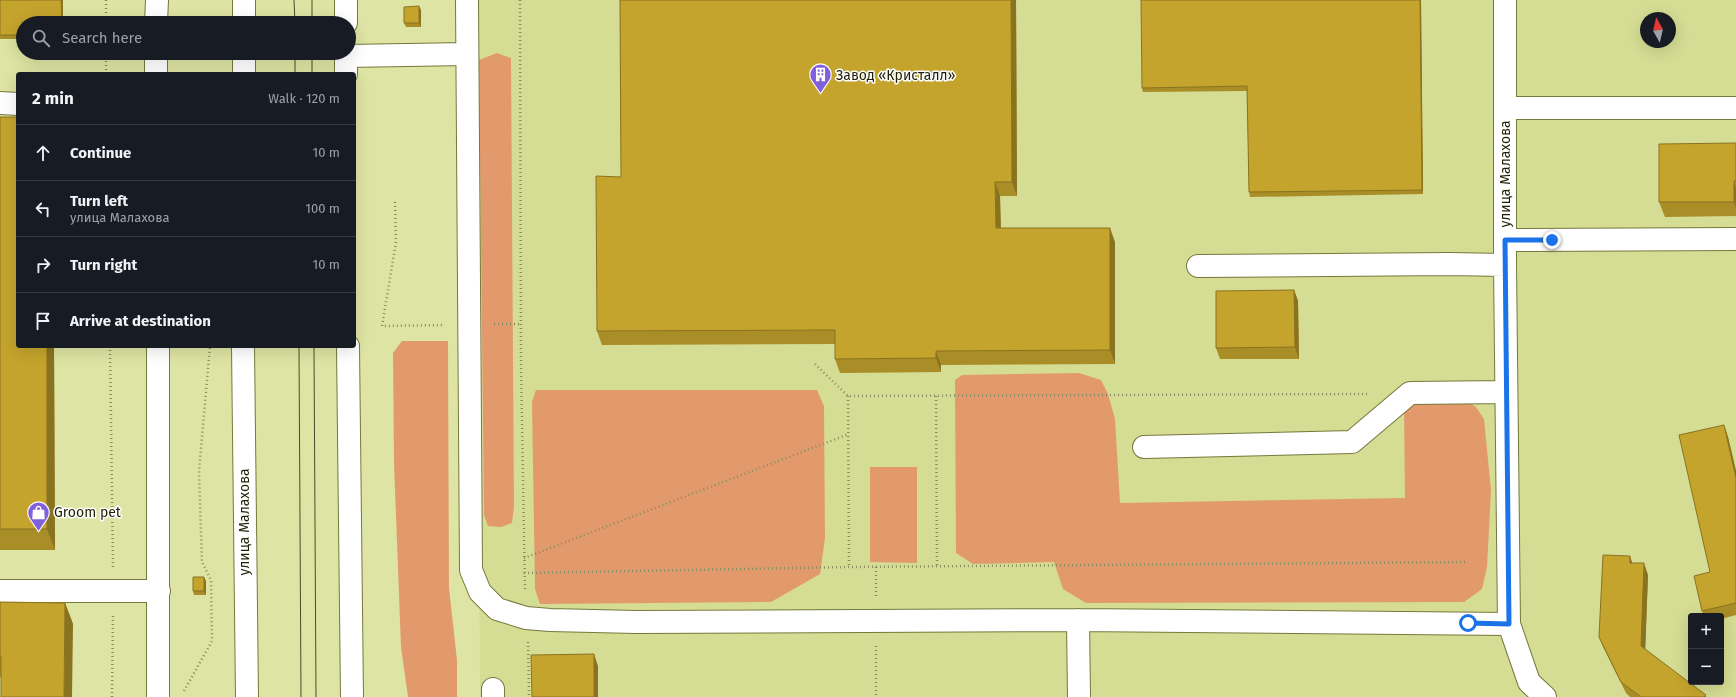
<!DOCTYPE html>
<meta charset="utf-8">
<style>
:root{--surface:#171b24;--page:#20242c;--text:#f1f3f6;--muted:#9ea1a6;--line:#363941}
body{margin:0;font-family:"Fira Sans",sans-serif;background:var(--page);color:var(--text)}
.controls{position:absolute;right:12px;bottom:12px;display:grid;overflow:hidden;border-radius:4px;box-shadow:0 4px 16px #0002}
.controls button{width:36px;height:36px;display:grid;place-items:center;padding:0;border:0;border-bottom:1px solid var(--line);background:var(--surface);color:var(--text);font:20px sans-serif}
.compass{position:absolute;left:1640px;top:12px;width:36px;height:36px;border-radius:50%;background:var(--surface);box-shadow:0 4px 16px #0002;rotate:352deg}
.stop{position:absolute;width:12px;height:12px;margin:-9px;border:3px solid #1a73e8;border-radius:50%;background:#fff}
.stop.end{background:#1a73e8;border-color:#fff;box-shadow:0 1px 4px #0008}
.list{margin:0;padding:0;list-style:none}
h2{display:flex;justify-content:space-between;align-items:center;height:52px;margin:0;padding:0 16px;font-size:17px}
h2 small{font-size:13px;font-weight:400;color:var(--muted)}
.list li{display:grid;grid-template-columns:26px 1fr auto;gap:12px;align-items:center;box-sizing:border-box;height:56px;padding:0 16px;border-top:1px solid var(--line)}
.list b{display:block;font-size:15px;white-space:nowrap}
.list p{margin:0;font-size:13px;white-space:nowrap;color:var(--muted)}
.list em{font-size:13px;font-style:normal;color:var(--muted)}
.icon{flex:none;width:22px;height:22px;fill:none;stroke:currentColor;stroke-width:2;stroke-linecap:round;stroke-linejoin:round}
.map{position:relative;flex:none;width:1736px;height:697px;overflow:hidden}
.search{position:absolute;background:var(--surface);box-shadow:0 4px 16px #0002;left:16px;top:16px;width:340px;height:44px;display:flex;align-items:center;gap:10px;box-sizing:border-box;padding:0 14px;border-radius:22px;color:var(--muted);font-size:15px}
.panel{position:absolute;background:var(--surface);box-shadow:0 4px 16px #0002;left:16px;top:72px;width:340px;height:276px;border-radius:4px}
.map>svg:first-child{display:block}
</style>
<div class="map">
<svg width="1736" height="697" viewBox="0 0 1736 697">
<rect width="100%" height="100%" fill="#dee4a3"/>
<!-- built -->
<path fill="#d5dc93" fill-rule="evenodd" d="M 477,0 L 1736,0 L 1736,697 L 480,697 ZM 1646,18 L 1670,18 L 1670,42 L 1646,42 ZM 1691,616 L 1721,616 L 1721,682 L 1691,682 Z"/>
<!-- green -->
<path fill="#e29a6d" d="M 497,53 L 511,58 L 514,507 L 512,523 L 501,527 L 488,526 L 484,515 L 479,60 Z
M 402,341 L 448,341 L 449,588 L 457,660 L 457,697 L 408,697 L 401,647 L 394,463 L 393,353 Z
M 1079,373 L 1101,380 L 1108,394 L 1115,419 L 1120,503 L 1405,498 L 1404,407 L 1426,399 L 1463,398 L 1476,407 L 1484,419 L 1491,490 L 1487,567 L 1482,589 L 1464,602 L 1086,603 L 1063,589 L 1054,562 L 973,564 L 956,553 L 955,380 L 962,375 Z
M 536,390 L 817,390 L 824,406 L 825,538 L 820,574 L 771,602 L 540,604 L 535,589 L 532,402 Z
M 870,467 L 917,467 L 917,563 L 870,562 Z"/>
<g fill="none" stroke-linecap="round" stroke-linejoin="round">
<defs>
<path id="minor" d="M 467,0 L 471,570 L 480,592 L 497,609 L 526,618 L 550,620 L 636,622 L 1078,620 L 1509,624
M 1505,0 L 1505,265 L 1509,624 L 1529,682 L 1545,697
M 156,23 L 157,0
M 346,56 L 467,54
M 156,74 L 156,53
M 0,103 L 18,104
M 1505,108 L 1736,108
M 1505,240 L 1736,239
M 1198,266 L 1449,264 L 1505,265
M 158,346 L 158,697
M 1144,447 L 1352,442 L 1410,393 L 1506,392
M 0,591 L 159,591
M 1078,620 L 1079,697
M 493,689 L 493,697"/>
<path id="major" d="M 346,0 L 346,23
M 244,23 L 244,0
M 346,53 L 346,74
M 244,74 L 244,53
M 243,346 L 247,697
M 348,346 L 352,697"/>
</defs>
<!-- minor casing -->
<use href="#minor" stroke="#75793c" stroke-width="24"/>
<!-- major casing -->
<use href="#major" stroke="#75793c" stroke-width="24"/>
<!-- path -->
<path stroke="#888c5d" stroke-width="2.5" stroke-dasharray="1 3" stroke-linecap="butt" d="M 106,0 L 106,23
M 520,0 L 521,364 L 525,591
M 106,53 L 106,74
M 395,202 L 396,242 L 382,326 L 445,325
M 494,324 L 521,324
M 110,346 L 113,567
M 815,364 L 848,396 L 1370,394
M 848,396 L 849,567
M 936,396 L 937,567
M 524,558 L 849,434
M 876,567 L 876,597
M 524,573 L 849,567 L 1468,562
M 528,642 L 529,697
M 876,646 L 876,697
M 184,691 L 212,641 L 211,580 L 202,562 L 199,471 L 210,346
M 112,697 L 113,616"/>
<!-- minor -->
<use href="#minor" stroke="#fff" stroke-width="22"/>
<!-- major -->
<use href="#major" stroke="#fff" stroke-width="22"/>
<!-- tram -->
<path stroke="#4a4c2a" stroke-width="1" d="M 294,0 L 295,23
M 312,0 L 312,23
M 295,53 L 295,74
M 312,53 L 312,74
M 299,346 L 301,697
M 314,346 L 316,697"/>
</g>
<!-- wall -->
<path fill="#a98d27" d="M 0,0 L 63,0 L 63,23 L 23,23 L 23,39 L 0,39 Z
M 620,0 L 1016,0 L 1017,196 L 1000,196 L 1001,228 L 1115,242 L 1115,364 L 941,365 L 941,372 L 840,373 L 835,359 L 835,344 L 602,345 L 597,331 L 621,177 Z
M 1421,0 L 1423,194 L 1250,197 L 1249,192 L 1247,91 L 1143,92 L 1142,88 Z
M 421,10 L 421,27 L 406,27 L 404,23 Z
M 0,117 L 18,346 L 54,346 L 55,550 L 0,550 Z
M 1736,143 L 1736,216 L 1665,217 L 1659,202 Z
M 1294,290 L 1298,301 L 1299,359 L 1220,359 L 1216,348 Z
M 1724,425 L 1728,437 L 1736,471 L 1736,615 L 1721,619 L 1721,616 L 1704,616 L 1702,611 L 1710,572 Z
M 1632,563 L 1648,575 L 1645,649 L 1707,697 L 1630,697 L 1626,693 L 1604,649 L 1599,637 Z
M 206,581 L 206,595 L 194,595 L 193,591 Z
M 0,602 L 65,603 L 73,624 L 1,677 L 0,677 Z"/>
<!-- shaded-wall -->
<path fill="#8a7320" d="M 61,0 L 63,0 L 63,23 L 62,23 Z
M 1011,0 L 1016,0 L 1017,196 L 1012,182 Z
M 1420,0 L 1421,0 L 1423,194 L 1422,190 Z
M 419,6 L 421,10 L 421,27 L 419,23 Z
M 1734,181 L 1736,188 L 1736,208 L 1734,202 Z
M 995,182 L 1000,196 L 1001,242 L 996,228 Z
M 1110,228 L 1115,242 L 1115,364 L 1110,350 Z
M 1294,290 L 1298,301 L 1299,359 L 1295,347 Z
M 47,346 L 54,346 L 55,550 L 47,529 Z
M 936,351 L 941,365 L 941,372 L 936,358 Z
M 1724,425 L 1728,437 L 1736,471 L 1736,478 Z
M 1630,556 L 1634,568 L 1630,563 Z
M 1644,563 L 1648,575 L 1645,657 L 1641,646 Z
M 204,577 L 206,581 L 206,595 L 204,591 Z
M 65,603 L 73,624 L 72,697 L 64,697 Z
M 594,654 L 598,666 L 598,697 L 594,697 Z"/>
<!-- building -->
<path fill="#c5a42d" stroke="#8a7320" d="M 0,0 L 61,0 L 62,23 L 23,23 L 23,35 L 0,35 Z
M 620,0 L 1011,0 L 1012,182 L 995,182 L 996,228 L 1110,228 L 1110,350 L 936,351 L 936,358 L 835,359 L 835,330 L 597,331 L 596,176 L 621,177 Z
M 1141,0 L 1420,0 L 1422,190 L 1249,192 L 1247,86 L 1142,88 Z
M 419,6 L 419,23 L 404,23 L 404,7 Z
M 0,117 L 18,117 L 18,346 L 47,346 L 47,529 L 0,529 Z
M 1736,143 L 1736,181 L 1734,181 L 1734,202 L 1659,202 L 1659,144 Z
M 1294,290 L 1295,347 L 1216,348 L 1216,291 Z
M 1724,425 L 1736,478 L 1736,603 L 1702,611 L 1694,576 L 1710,572 L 1679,435 Z
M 1603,555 L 1630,556 L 1630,563 L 1644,563 L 1641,646 L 1706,695 L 1704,697 L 1641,697 L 1621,682 L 1599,637 Z
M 193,577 L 204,577 L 204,591 L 193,591 Z
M 0,602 L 65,603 L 64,697 L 1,697 L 1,656 L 0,656 Z
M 594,654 L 594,697 L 532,697 L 531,655 Z"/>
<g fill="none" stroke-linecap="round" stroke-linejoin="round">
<!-- route -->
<path stroke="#1a73e8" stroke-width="5" d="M 1468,623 L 1509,624 L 1505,240 L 1552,240"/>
</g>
<!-- icons -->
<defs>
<symbol id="building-pin" viewBox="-11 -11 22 30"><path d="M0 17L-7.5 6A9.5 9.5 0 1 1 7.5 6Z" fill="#8160db" stroke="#fff"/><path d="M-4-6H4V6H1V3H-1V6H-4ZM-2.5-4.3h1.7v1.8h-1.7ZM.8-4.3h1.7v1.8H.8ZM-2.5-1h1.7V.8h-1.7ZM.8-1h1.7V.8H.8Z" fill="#fff"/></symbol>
<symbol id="shop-pin" viewBox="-11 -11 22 30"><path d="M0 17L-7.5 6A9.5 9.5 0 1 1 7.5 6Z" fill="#8160db" stroke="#fff"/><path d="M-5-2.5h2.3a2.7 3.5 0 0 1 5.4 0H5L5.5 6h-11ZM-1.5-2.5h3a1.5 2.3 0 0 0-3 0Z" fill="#fff"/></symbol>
</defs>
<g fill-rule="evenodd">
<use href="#building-pin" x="808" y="62" width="25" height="34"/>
<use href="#shop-pin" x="26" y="500" width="25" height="34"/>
</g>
<g text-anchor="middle" stroke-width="3" stroke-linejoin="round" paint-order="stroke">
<!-- poi labels -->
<g font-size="14" fill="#1e2006" stroke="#fff" text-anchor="start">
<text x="836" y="80">Завод «Кристалл»</text>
<text x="54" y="517">Groom pet</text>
</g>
<!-- street labels -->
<g font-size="14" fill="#1e2006" stroke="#fff">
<text transform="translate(1505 174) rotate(-90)" y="5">улица Малахова</text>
<text transform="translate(244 522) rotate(-90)" y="5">улица Малахова</text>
</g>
</g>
</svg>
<div class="controls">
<button>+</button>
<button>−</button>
</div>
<svg class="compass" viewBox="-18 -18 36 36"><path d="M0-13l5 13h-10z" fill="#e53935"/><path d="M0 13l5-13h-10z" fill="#9ea1a6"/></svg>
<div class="stop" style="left:1468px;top:623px"></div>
<div class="stop end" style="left:1552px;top:240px"></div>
<div class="search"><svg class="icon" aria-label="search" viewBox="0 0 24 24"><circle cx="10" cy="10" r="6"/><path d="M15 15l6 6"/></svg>Search here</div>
<section class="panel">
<h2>2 min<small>Walk · 120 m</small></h2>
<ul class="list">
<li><svg class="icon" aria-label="ahead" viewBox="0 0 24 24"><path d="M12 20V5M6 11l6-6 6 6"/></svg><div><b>Continue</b></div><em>10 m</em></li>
<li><svg class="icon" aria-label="left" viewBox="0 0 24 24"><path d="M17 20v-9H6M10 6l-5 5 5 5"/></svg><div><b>Turn left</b><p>улица Малахова</p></div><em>100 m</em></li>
<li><svg class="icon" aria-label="right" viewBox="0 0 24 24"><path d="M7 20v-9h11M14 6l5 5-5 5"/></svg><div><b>Turn right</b></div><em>10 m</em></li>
<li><svg class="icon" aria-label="arrive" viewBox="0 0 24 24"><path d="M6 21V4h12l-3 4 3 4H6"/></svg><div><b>Arrive at destination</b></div></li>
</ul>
</section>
</div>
